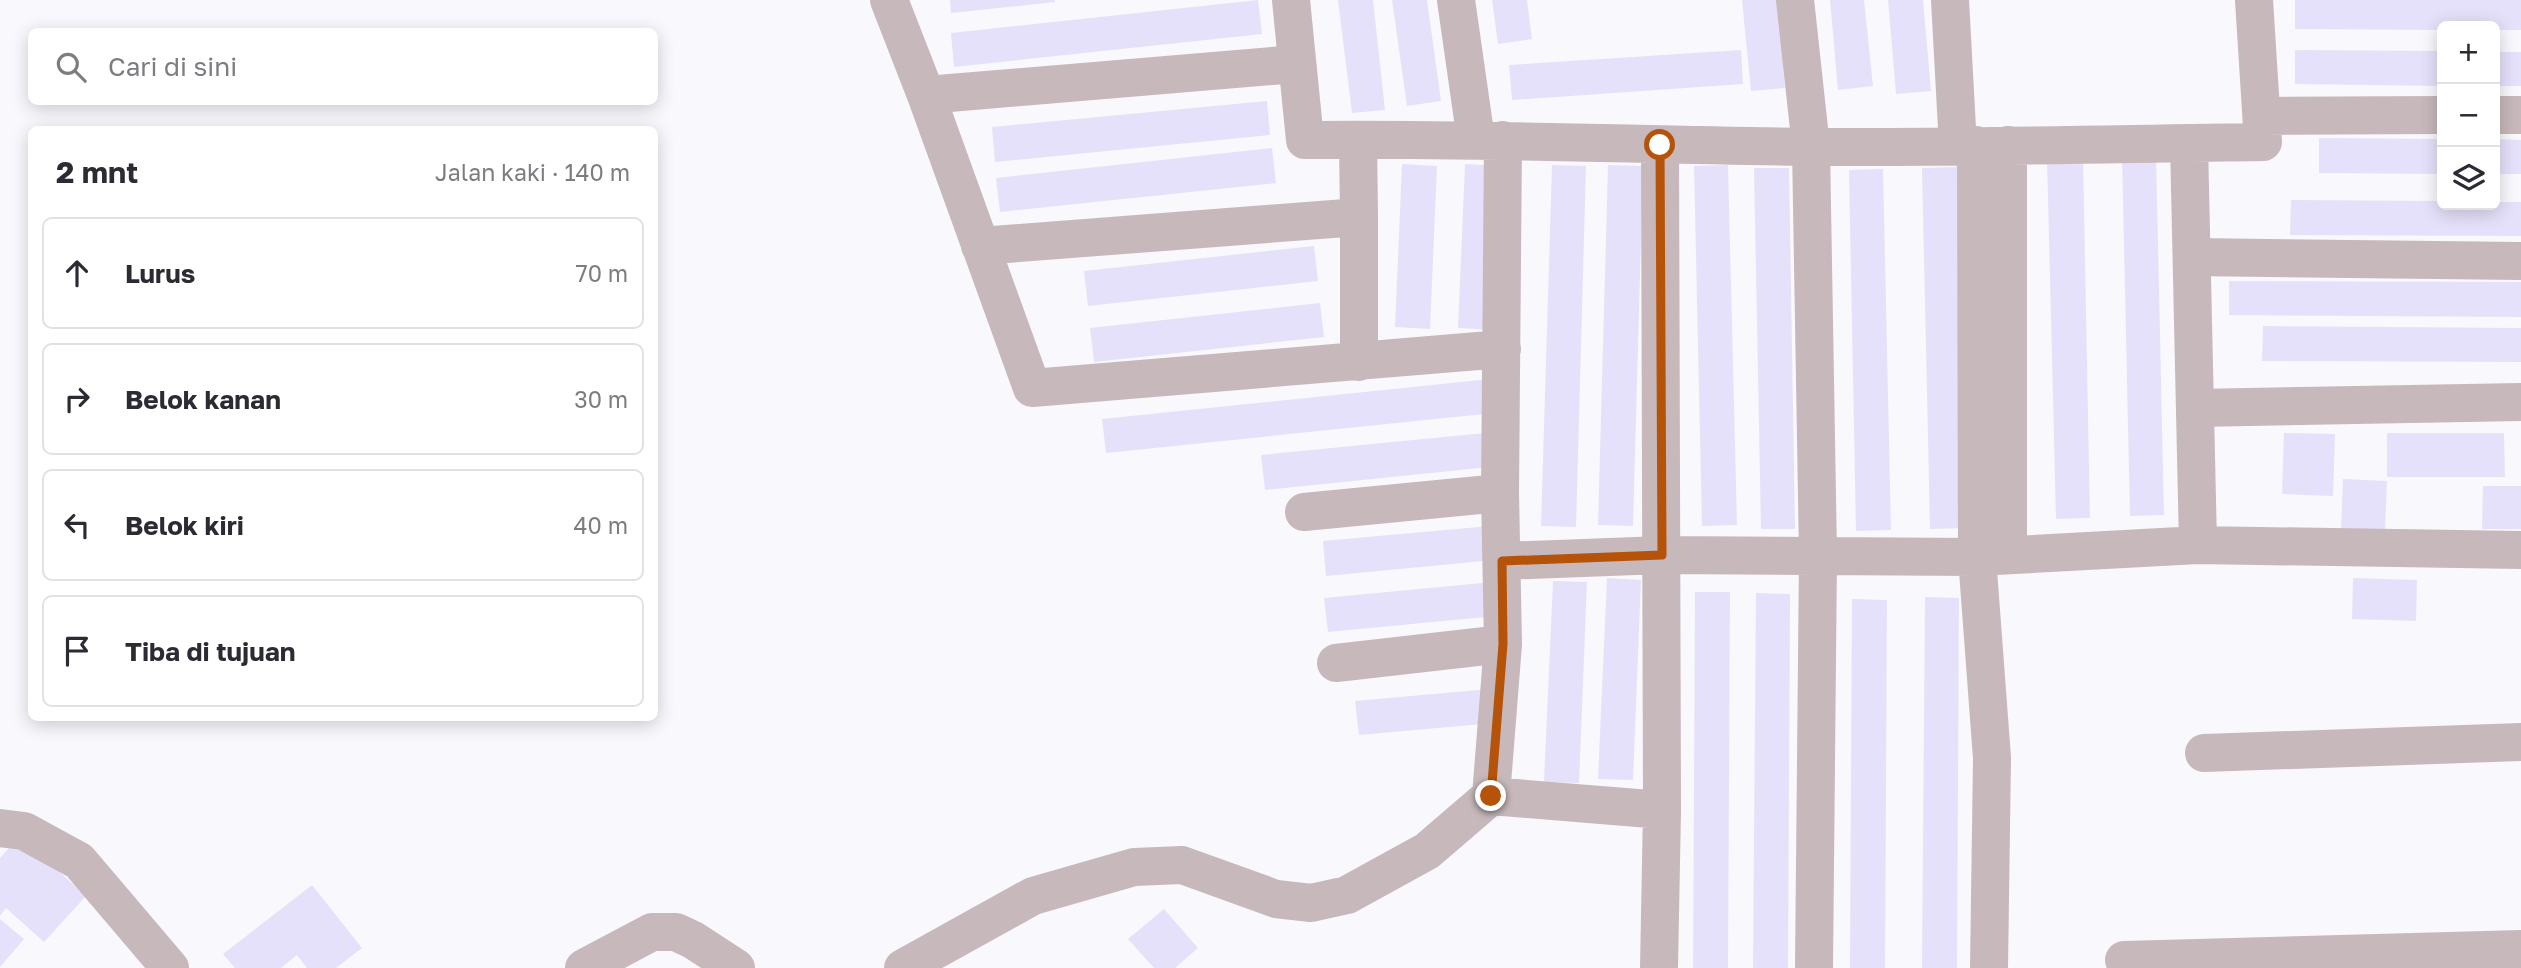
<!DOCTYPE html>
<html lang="id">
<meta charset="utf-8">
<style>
:root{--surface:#fff;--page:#f2f2f3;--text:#2b2b33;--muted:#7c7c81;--line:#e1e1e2}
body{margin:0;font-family:"Golos Text",sans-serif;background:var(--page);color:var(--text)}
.controls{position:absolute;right:21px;top:21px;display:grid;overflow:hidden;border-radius:10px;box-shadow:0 4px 18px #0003}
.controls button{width:63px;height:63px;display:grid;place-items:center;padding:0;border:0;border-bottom:2px solid var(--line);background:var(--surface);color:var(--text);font:35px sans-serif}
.stop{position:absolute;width:21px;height:21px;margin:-16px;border:5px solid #b45309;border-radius:50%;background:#fff}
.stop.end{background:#b45309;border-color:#fff;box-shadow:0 2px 7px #0008}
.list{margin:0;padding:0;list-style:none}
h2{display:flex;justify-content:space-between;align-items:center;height:91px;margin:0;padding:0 28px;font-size:30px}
h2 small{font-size:23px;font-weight:400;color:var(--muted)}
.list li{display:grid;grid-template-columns:46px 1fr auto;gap:21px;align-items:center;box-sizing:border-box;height:112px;margin:0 14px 14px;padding:0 14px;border:2px solid var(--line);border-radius:10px}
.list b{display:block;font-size:26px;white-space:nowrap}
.list em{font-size:23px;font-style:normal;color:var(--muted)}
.icon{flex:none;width:38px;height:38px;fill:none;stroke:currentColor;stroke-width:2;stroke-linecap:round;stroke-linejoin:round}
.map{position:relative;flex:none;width:2521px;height:968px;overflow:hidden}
.search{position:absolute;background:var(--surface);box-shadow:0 4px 18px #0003;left:28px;top:28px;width:630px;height:77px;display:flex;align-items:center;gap:18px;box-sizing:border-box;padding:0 24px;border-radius:10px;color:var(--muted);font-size:26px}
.panel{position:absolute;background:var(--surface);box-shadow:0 4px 18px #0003;left:28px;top:126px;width:630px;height:595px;border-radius:10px}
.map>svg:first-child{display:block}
</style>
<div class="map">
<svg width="2521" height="968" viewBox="0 0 2521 968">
<rect width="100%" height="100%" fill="#f9f8fd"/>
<!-- building -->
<path fill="#e6e1fa" d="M 950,0 L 1055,0 L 1055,2 L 951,13 Z
M 1258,0 L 1262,34 L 954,67 L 951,33 Z
M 1338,0 L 1373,0 L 1385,110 L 1352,113 Z
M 1392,0 L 1427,0 L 1441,101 L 1407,106 Z
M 1492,0 L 1527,0 L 1532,39 L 1498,44 Z
M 1742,0 L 1778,0 L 1785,88 L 1751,91 Z
M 1830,0 L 1864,0 L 1873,86 L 1838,90 Z
M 1888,0 L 1923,0 L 1931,91 L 1896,94 Z
M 2295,0 L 2521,0 L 2521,30 L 2495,30 L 2495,26 L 2442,26 L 2442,30 L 2295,29 Z
M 1741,50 L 1743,84 L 1512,100 L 1509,65 Z
M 2295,50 L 2442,51 L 2442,86 L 2295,84 Z
M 2495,52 L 2521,52 L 2521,86 L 2495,86 Z
M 1267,101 L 1270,135 L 995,162 L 992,127 Z
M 2319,138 L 2442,139 L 2442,174 L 2319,173 Z
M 2495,139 L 2521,140 L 2521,174 L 2495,174 Z
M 1272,148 L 1276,183 L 1000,212 L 996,178 Z
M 2122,155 L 2156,155 L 2164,515 L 2130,516 Z
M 2083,157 L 2090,518 L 2056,519 L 2047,158 Z
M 1402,164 L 1437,166 L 1430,329 L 1395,327 Z
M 1465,164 L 1499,166 L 1493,330 L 1458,328 Z
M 1552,165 L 1586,166 L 1576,527 L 1541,526 Z
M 1608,165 L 1643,166 L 1633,526 L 1598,525 Z
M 1728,165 L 1737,525 L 1702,526 L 1694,166 Z
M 1957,167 L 1965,528 L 1930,529 L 1922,168 Z
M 1754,168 L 1789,168 L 1795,529 L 1761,529 Z
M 1883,169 L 1891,530 L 1856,531 L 1849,170 Z
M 2291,200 L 2442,201 L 2442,205 L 2495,205 L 2495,202 L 2521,202 L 2521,236 L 2290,235 Z
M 1314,246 L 1318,281 L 1088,306 L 1084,271 Z
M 2229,281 L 2521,282 L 2521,317 L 2229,315 Z
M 1320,303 L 1324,337 L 1094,362 L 1090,328 Z
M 2263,326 L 2521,328 L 2521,362 L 2262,361 Z
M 1490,379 L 1494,413 L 1106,453 L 1102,419 Z
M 1495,432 L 1499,466 L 1265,490 L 1261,455 Z
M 2284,433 L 2335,434 L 2333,496 L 2282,494 Z
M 2387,433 L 2504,433 L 2505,477 L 2387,477 Z
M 2343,479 L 2387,481 L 2385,531 L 2341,529 Z
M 2483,486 L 2521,486 L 2521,529 L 2482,529 Z
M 1490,526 L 1494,560 L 1326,576 L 1323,541 Z
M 1607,578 L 1641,580 L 1633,780 L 1598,779 Z
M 2353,578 L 2417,580 L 2416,621 L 2352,619 Z
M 1553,581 L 1587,582 L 1579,783 L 1544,782 Z
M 1493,582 L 1496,616 L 1328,632 L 1324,598 Z
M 1695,592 L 1730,592 L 1728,968 L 1693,968 Z
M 1756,593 L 1790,594 L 1788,968 L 1753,968 Z
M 1925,597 L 1959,598 L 1957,968 L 1922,968 Z
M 1852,599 L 1887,600 L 1885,968 L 1850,968 Z
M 1490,689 L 1494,723 L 1359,735 L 1355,701 Z
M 20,836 L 86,896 L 44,942 L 6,908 L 0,916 L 0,858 Z
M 312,885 L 362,948 L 336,968 L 307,968 L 297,955 L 281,968 L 235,968 L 223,954 Z
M 1164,909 L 1198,948 L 1175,968 L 1154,968 L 1128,939 Z
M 0,919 L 24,939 L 0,967 Z"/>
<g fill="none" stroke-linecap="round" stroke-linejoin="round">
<!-- minor -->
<path stroke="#c6b8bb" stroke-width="38" d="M 889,0 L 926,95 L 1032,388 L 1502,349
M 1291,0 L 1305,140 C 1473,138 1640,145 1808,147 C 1960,148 2111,144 2263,142 L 2254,0
M 1456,0 L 1476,140
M 1795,0 L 1811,147 L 1818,555 L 1814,968
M 1950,0 L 1958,147
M 926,95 L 1296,64
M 2495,115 L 2521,115
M 2262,116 L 2442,115
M 2189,143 L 2198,545
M 1976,145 L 1977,557 L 1992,758 L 1989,968
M 980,246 L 1359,217 L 1358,140
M 2192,257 L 2521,261
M 1359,362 L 1359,217
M 2195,408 L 2521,402
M 1304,512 L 1500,493
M 2008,555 L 2008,145
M 1502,561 L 1662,555 L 1977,557 L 2198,545 L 2521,550
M 1336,663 L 1503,644
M 2204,753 L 2521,742
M 1491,796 L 1662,810
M 0,828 L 24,831 L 79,861 L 170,968
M 2124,960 L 2521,949
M 584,968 L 652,932 L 676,932 L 693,940 L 736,968
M 903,968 L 1033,896 L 1134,867 L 1182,865 L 1276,899 L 1311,903 L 1347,895 L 1427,851 L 1491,796 L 1503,644 L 1500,493 L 1503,140
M 1659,968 L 1662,810 L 1660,145"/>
</g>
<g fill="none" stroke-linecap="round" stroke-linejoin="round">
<!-- route -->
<path stroke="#b45309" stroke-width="9" d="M 1491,796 L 1503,644 L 1502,561 L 1662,555 L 1660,145"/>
</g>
</svg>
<div class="controls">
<button>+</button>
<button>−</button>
<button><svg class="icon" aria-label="layers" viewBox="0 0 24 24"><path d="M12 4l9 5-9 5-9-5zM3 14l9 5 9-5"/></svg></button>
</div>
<div class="stop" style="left:1660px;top:145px"></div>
<div class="stop end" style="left:1491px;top:796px"></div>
<div class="search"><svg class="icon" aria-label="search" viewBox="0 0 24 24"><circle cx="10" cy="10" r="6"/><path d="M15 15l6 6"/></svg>Cari di sini</div>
<section class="panel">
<h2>2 mnt<small>Jalan kaki · 140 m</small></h2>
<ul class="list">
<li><svg class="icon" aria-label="ahead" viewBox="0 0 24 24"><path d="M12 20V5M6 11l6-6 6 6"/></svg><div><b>Lurus</b></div><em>70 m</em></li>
<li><svg class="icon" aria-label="right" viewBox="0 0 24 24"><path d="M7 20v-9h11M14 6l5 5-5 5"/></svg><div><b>Belok kanan</b></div><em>30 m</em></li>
<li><svg class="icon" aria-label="left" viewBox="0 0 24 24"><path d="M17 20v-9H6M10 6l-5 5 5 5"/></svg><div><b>Belok kiri</b></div><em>40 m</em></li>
<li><svg class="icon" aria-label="arrive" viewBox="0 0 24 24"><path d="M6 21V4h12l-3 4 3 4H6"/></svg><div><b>Tiba di tujuan</b></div></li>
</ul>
</section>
</div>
